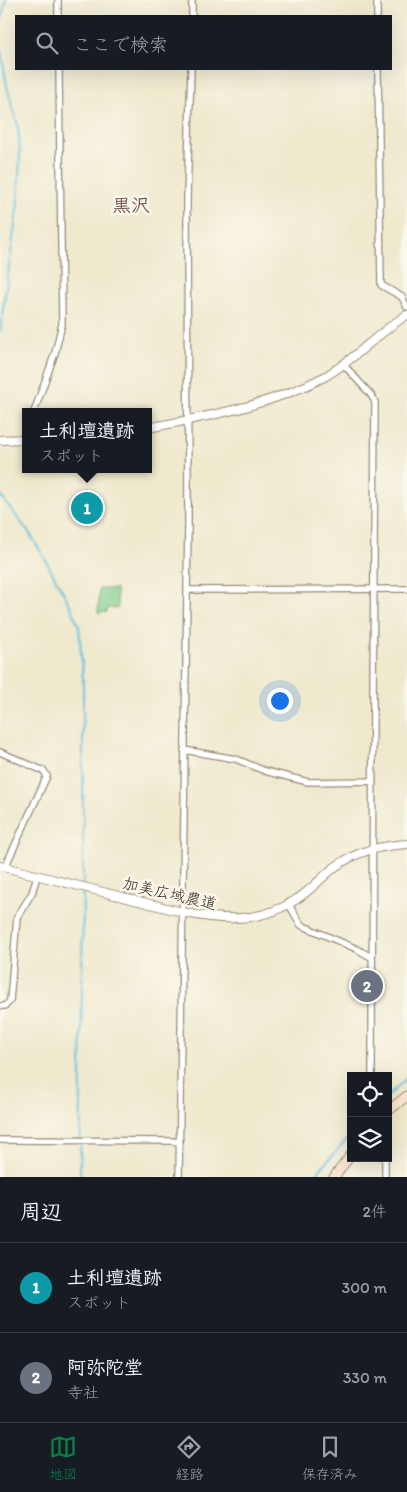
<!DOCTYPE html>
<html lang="ja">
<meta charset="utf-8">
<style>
:root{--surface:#171b24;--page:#20242c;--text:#f1f3f6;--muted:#9ea1a6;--line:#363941;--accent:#0b8043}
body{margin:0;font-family:Itim,"Klee One",sans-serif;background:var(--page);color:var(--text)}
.controls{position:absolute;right:15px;bottom:15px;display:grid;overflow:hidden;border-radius:0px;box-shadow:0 5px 20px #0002}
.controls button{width:45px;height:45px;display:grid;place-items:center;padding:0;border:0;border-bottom:1px solid var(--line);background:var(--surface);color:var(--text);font:25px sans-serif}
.you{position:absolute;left:279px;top:700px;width:18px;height:18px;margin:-12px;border:4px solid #fff;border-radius:50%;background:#1a73e8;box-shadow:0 0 0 8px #1a73e833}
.badge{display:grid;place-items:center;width:32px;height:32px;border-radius:50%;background:var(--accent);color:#fff;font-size:16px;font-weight:700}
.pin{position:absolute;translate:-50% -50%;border:2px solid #fff;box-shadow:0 1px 5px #0006}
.popup{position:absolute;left:22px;top:408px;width:130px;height:65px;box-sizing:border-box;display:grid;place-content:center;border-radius:0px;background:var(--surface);filter:drop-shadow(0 1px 4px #0005);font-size:16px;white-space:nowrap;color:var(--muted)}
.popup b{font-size:19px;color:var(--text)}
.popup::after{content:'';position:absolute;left:50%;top:100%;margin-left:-10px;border:10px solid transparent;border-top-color:var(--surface)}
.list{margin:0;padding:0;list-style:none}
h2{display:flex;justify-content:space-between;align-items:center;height:65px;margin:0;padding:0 20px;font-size:21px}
h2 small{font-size:16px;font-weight:400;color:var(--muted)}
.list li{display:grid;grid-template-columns:32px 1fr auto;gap:15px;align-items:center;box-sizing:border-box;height:90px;padding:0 20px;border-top:1px solid var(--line)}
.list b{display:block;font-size:19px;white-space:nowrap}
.list p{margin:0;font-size:16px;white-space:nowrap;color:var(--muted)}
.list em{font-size:16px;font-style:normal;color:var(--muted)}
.icon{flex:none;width:28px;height:28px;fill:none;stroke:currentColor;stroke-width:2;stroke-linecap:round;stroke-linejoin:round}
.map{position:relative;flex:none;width:407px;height:1177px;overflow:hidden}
.search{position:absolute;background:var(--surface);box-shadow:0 5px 20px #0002;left:15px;right:15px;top:15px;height:55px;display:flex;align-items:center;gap:12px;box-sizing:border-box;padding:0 18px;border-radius:0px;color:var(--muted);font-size:19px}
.sheet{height:245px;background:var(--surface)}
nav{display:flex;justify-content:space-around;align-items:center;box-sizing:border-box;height:70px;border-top:1px solid var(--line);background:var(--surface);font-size:14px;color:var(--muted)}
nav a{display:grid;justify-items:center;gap:2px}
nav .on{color:var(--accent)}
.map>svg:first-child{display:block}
</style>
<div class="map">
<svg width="407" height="1177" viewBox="0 0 407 1177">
<rect width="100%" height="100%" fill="#fbf7ec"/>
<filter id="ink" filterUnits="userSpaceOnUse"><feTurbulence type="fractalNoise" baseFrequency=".02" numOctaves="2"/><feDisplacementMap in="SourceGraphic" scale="10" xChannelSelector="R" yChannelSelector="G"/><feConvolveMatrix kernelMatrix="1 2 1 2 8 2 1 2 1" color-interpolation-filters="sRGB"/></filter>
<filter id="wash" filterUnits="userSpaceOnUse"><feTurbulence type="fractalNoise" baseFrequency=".0096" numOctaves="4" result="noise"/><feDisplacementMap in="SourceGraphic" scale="20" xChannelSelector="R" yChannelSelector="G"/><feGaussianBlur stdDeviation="1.12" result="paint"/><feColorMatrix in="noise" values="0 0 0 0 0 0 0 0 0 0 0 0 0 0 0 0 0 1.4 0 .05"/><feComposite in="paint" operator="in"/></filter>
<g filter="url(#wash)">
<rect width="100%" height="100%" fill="#efe9ce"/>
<!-- green -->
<path fill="#84d08e" stroke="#607d56" d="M 99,589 L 116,589 L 118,608 L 108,608 L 107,612 L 98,613 Z"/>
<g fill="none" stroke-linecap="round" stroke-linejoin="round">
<!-- stream -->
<path stroke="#5fbdde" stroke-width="2" d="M 0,27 L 6,0
M 0,46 L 7,86 L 18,126 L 20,153 L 18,203 L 0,331
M 0,495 L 28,531 L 44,557 L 72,609 L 79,627 L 83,679 L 83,885
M 388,1096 L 407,1078
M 80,1177 L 83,889
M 313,1177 L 351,1135"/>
</g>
</g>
<g filter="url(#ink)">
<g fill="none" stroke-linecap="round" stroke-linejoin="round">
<defs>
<path id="minor" d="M 58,0 L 58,16
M 192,16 L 192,0
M 377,16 L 377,0
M 378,69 L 381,285 L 402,297 L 407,307
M 343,364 L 371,395 L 375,402 C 374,627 371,851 372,1076
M 34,412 L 55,353 L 62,324 L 59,69
M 187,590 L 407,589
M 184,750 L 236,759 L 265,771 L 308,782 L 372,781
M 0,752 L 44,771 L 47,776 L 5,867
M 288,903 L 301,925 L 357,949 L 371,957
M 0,1006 L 5,1006 L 10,1001 L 17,917 L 32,893 L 37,876
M 0,1140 L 171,1141 L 180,1142
M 179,1177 L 188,522 L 187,198 L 191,69
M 385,1177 L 385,1158"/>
<path id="tertiary" d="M 148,428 C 208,416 269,406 324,377 C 355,360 377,333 407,315
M 0,440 L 26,439
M 0,866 L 182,912 C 222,921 262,923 297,899 C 311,890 322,877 335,867 C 357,851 380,846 407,844"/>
<path id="secondary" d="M 388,1111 L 407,1096
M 334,1177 L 351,1155"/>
</defs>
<!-- minor casing -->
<use href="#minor" stroke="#958a76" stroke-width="8"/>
<!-- tertiary casing -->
<use href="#tertiary" stroke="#958a76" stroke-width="10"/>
<!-- secondary casing -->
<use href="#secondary" stroke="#958a76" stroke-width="11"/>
<!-- minor -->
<use href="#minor" stroke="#fff" stroke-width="5.5"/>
<!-- tertiary -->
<use href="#tertiary" stroke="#fff" stroke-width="8"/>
<!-- secondary -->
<use href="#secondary" stroke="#fce5d0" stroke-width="9"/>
</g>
</g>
<g text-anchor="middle" stroke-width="5" stroke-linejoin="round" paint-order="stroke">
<!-- street labels -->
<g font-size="16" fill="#3b2a1e" stroke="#fbf7ec">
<text transform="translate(170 893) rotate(13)" y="6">加美広域農道</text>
</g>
<!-- quarter labels -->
<g font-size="19" font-weight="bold" fill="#775957" stroke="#fbf7ec">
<text x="131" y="212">黒沢</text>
</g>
</g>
</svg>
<div class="controls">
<button><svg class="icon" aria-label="locate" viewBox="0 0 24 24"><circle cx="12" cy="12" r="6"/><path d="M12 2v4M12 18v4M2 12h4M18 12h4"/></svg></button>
<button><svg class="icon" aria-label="layers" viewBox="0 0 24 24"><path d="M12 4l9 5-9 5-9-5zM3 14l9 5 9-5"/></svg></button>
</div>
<div class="you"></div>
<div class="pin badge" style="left:87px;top:508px;background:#0f9aa8">1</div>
<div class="popup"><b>土利壇遺跡</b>スポット</div>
<div class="pin badge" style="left:367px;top:986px;background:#6b7280">2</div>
<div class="search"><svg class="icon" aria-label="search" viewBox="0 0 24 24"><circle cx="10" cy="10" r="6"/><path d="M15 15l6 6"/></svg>ここで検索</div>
</div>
<section class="sheet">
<h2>周辺<small>2件</small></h2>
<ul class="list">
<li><span class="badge" style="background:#0f9aa8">1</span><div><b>土利壇遺跡</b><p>スポット</p></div><em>300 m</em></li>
<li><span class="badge" style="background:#6b7280">2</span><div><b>阿弥陀堂</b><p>寺社</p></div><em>330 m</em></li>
</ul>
</section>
<nav>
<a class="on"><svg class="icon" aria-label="map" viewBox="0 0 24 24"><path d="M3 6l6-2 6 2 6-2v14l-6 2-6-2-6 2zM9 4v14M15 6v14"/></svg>地図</a>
<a><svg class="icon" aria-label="directions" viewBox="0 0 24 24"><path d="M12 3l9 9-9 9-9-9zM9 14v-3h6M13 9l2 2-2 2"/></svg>経路</a>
<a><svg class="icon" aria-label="saved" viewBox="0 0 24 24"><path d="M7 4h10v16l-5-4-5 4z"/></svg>保存済み</a>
</nav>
